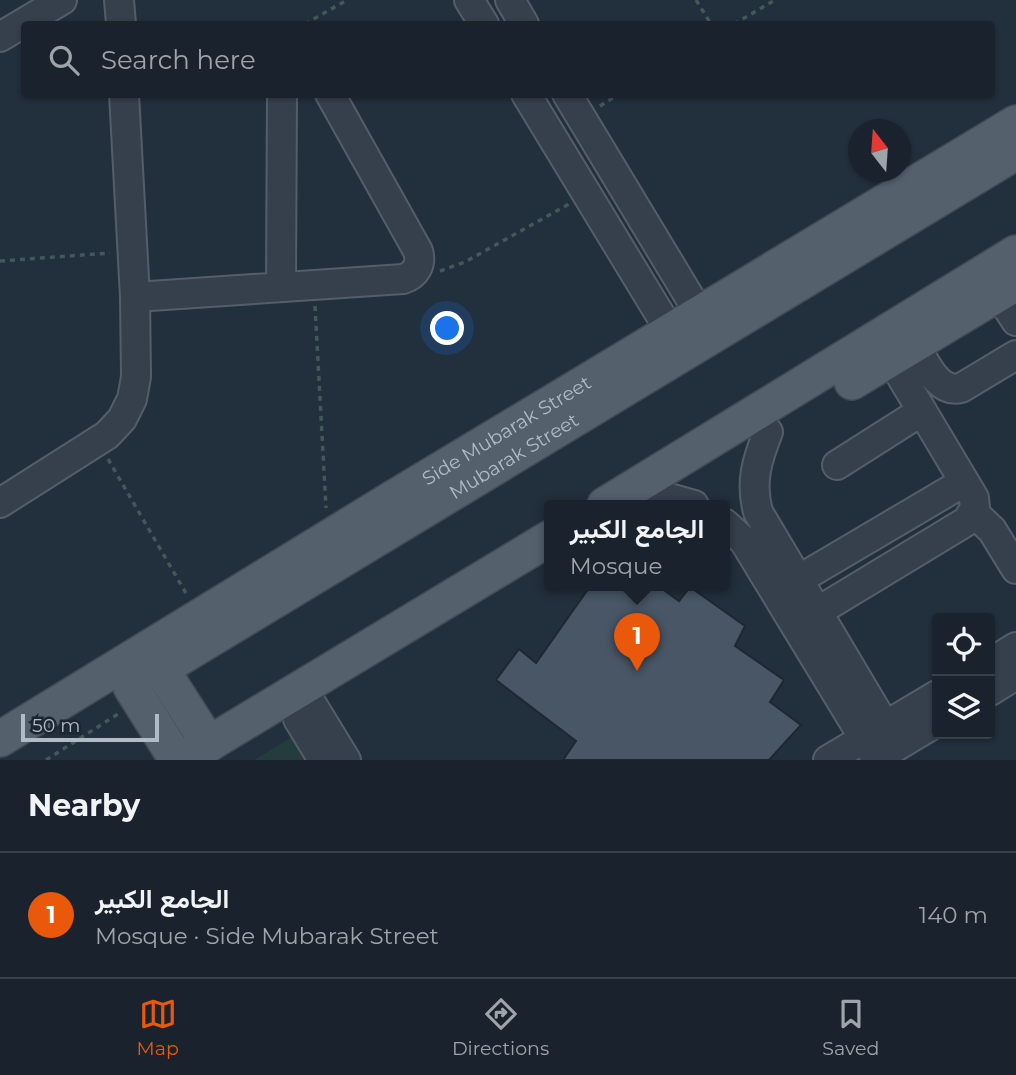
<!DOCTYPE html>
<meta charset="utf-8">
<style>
:root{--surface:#1a232d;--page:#272f39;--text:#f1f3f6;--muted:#9fa4aa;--line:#384049;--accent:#ea580c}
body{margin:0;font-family:Montserrat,Vazirmatn,sans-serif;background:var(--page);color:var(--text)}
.controls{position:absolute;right:21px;bottom:21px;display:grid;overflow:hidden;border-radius:7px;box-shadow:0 2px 5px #0004}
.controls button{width:63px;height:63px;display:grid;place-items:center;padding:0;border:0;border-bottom:2px solid var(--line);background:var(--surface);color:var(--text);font:35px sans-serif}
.compass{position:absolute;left:848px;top:119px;width:63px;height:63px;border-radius:50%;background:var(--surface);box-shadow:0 2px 5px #0004;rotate:343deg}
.scale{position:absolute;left:21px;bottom:18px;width:138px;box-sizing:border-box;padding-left:7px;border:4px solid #b1bbc8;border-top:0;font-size:19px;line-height:24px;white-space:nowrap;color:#b1bbc8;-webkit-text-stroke:5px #1b2631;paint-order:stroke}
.you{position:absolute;left:448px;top:329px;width:24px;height:24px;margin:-18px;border:5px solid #fff;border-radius:50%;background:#1a73e8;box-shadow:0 0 0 10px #1a73e833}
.badge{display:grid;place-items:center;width:46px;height:46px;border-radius:50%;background:var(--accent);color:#fff;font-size:23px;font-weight:700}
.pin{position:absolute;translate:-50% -58px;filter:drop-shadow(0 2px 4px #0008)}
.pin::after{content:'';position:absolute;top:37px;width:24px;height:21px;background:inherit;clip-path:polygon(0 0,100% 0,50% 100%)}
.popup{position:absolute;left:544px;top:500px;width:186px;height:91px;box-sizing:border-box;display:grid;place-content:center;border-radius:7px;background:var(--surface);filter:drop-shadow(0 2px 5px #0005);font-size:23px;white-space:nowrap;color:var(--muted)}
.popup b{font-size:26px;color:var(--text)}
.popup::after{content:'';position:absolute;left:50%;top:100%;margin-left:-14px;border:14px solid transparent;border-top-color:var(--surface)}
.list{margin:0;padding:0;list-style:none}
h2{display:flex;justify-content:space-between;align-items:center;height:91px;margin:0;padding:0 28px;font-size:30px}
h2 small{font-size:23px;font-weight:400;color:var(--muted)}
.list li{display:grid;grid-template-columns:46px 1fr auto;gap:21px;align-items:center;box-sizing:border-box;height:126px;padding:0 28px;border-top:2px solid var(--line)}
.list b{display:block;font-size:26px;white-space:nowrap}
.list p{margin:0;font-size:23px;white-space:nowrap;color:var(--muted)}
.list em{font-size:23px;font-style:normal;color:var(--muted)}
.icon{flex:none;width:38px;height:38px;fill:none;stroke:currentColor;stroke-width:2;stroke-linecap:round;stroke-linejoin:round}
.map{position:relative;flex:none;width:1016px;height:760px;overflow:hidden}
.search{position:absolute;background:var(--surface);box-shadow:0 2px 5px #0004;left:21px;right:21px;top:21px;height:77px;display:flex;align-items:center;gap:18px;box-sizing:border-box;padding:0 24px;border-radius:7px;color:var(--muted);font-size:26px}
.sheet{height:217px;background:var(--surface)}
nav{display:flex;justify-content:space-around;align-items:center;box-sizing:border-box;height:98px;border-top:2px solid var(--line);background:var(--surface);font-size:19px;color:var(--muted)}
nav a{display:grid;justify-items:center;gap:4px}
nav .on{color:var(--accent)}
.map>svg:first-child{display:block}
</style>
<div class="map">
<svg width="1016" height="760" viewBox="0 0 1016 760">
<rect width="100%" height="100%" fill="#222f3c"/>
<!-- green -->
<path fill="#243c3d" d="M 313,724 L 335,760 L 254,760 Z"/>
<!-- building -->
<path fill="#485665" stroke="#1d2833" stroke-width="2" d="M 591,585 L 657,585 L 679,601 L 690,587 L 745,626 L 735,646 L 784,680 L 770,702 L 801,725 L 769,760 L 563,760 L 576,741 L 496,680 L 519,649 L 536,663 Z"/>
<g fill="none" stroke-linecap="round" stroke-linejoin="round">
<defs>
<path id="minor" d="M 119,0 L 121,24
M 469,0 L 484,24
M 510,0 L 524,24
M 0,37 L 62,0
M 526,94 L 681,349
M 567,94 L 710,331
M 281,287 L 282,94
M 998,293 L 1016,321
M 135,297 L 403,279 C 416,275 422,264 418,251 L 330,94
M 914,344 C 925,361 937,394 961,388 L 1016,355
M 768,432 C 757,460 750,482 758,512 L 897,746
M 837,465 L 922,411
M 617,498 L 662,496 L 694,505
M 0,503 L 107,435 L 122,419 L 132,399 L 136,377 L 135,297 L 124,94
M 974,513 L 992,530 L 1016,569
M 724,523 L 744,541 L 876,758
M 798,580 L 964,482
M 817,612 L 967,521 L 975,508 L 974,498 L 891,359
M 990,663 L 1016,647
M 302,688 L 346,760
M 990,691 L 1016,675
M 298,719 L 323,760
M 882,755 L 937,722
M 828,760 L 937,695"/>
<g id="major">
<path d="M 852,382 L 1016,283"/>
<path d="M 605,505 L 1016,253"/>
<path d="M 161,669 L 209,744"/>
<path id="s1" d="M 156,672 L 1016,152"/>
<path d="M 131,687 L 177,760"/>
<path id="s2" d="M 0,739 L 392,499 L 1016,123"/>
<path d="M 182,760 L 550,538"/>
</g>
</defs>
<!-- minor casing -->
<use href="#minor" stroke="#545e6a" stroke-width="32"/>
<!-- major casing -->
<use href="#major" stroke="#3f4a55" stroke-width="38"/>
<!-- path -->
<path stroke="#42595a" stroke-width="3.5" stroke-dasharray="5 5" stroke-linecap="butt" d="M 696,0 L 711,24
M 305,24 L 347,0
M 734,24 L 775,0
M 600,106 L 619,94
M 0,261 L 110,253
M 440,271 L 465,262 L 569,204
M 315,306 L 326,508
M 108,459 L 187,595
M 46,760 L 118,714"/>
<!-- minor -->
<use href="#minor" stroke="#36404c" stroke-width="28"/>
<!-- major -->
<use href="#major" stroke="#54606c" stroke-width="35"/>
</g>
<g text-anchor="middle" stroke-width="7" stroke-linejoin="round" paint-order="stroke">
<!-- street labels -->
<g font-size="19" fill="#b1bbc8" stroke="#1b2631">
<text dy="7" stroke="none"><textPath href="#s2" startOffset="593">Side Mubarak Street</textPath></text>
<text dy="7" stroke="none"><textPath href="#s1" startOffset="418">Mubarak Street</textPath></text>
</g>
</g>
</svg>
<div class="controls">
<button><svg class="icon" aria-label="locate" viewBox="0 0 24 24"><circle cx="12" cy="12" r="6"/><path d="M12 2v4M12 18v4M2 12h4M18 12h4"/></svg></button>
<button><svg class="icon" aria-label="layers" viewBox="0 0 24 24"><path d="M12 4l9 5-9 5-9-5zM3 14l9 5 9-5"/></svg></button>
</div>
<svg class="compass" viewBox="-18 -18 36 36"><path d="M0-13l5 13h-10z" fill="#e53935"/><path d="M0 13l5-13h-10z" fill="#9fa4aa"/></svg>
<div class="scale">50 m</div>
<div class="you"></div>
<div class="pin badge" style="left:637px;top:671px">1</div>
<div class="popup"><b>الجامع الكبير</b>Mosque</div>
<div class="search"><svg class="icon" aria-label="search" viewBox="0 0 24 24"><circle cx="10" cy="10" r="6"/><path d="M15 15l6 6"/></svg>Search here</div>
</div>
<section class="sheet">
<h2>Nearby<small></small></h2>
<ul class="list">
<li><span class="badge">1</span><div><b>الجامع الكبير</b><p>Mosque · Side Mubarak Street</p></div><em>140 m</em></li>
</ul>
</section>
<nav>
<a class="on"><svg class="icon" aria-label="map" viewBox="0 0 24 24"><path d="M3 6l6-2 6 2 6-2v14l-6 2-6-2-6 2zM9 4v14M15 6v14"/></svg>Map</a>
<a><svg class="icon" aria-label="directions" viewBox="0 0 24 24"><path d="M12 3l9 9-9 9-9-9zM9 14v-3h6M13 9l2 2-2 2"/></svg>Directions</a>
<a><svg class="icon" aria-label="saved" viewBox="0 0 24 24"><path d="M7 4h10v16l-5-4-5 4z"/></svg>Saved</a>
</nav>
